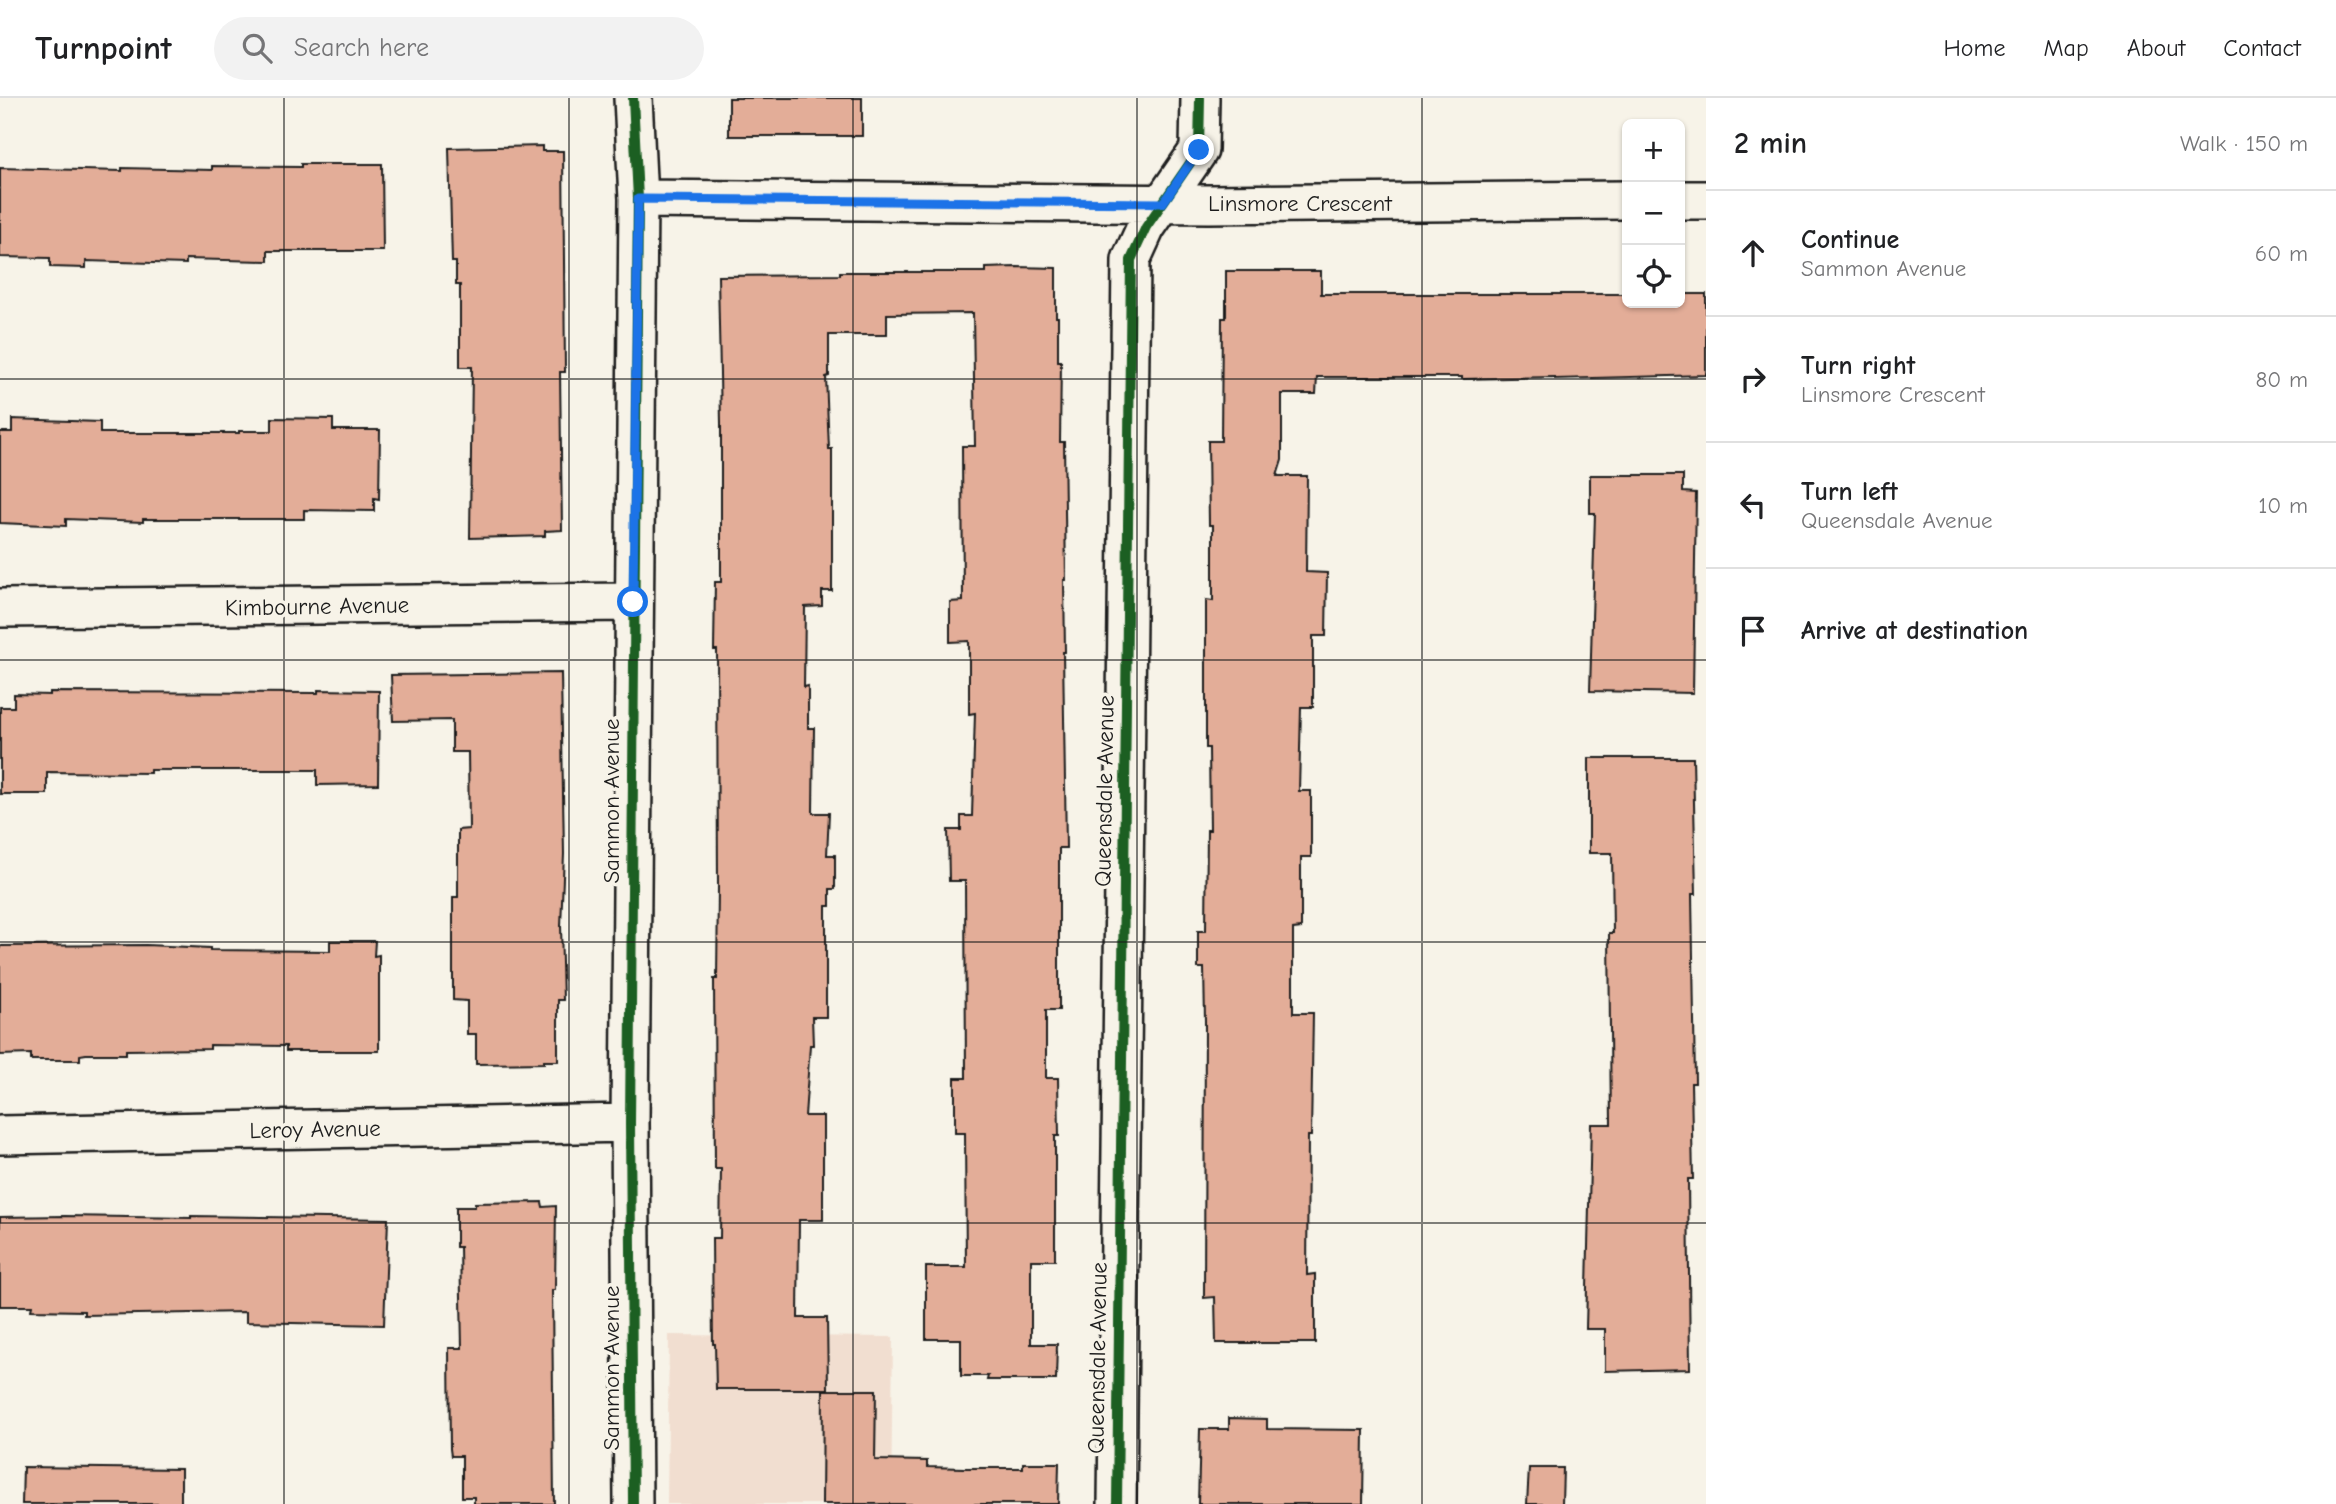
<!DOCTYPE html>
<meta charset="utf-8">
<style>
:root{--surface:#fff;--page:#f2f2f2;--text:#202124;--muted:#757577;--line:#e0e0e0}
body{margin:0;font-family:"Comic Neue",sans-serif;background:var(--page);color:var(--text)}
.controls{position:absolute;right:21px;top:21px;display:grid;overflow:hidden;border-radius:10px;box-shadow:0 2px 5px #0004}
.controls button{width:63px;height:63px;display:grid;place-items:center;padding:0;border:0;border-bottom:2px solid var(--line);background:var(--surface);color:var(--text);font:35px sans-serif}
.stop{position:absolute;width:21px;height:21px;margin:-16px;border:5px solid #1a73e8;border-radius:50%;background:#fff}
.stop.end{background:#1a73e8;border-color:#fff;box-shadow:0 2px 7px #0008}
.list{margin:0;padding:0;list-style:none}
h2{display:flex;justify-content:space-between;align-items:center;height:91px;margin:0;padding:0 28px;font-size:30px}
h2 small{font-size:23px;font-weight:400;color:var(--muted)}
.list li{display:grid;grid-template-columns:46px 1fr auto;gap:21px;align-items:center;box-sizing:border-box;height:126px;padding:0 28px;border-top:2px solid var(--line)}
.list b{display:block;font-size:26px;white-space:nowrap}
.list p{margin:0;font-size:23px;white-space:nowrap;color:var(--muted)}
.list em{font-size:23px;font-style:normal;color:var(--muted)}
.icon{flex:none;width:38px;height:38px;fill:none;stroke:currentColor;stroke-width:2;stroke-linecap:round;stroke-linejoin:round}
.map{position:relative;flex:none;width:1706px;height:1406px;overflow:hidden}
header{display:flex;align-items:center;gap:42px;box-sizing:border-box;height:98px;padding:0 35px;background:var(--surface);border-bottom:2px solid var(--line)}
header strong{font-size:33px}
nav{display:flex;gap:38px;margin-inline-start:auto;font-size:24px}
.search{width:490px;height:63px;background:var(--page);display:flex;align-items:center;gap:18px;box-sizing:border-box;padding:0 24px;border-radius:38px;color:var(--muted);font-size:26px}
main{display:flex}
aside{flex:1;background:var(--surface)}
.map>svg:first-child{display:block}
</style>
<header>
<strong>Turnpoint</strong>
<div class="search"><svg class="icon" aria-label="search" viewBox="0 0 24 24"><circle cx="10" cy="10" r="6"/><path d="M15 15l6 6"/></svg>Search here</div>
<nav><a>Home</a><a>Map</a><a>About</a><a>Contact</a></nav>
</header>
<main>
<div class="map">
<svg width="1706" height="1406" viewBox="0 0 1706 1406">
<rect width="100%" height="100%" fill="#f7f3e8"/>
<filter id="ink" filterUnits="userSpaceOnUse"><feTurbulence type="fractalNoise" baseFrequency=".0143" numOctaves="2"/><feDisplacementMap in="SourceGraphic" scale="14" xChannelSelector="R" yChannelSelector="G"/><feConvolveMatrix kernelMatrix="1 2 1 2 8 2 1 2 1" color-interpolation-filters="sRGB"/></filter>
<g filter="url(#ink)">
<!-- built -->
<path fill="#f1ded0" d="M 669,1237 L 893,1239 L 891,1406 L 667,1406 Z"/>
<!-- building -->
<path fill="#e3ad98" stroke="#1c1c1c" stroke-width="2" d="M 729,0 L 862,0 L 862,38 L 729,38 Z
M 542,48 L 542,53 L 563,53 L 565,274 L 560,274 L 562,432 L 545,433 L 545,438 L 470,440 L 472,269 L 460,269 L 460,187 L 456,187 L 456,164 L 452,164 L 449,50 Z
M 301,66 L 382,66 L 383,153 L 268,153 L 268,163 L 186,161 L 186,166 L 86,163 L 86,170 L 50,169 L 50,160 L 0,159 L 0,70 L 122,73 L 122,70 L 212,72 L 212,68 L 301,69 Z
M 1016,169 L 1056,170 L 1056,219 L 1058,219 L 1058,263 L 1061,263 L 1060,344 L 1064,344 L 1066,482 L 1064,482 L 1065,554 L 1063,554 L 1066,750 L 1059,750 L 1059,912 L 1046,912 L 1046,980 L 1058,980 L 1059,1038 L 1055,1038 L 1055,1162 L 1031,1162 L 1031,1246 L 1057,1246 L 1056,1282 L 987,1282 L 988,1278 L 961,1278 L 961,1241 L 926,1241 L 926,1169 L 966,1169 L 965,1035 L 955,1035 L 955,980 L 966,980 L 965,783 L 949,783 L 948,732 L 961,732 L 961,718 L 972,718 L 975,615 L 969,616 L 969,543 L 950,544 L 950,504 L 963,503 L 962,348 L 975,348 L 973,215 L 887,216 L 887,237 L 829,237 L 829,278 L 826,279 L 829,351 L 832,351 L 832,493 L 822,493 L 822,508 L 805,509 L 804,589 L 808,588 L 808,630 L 814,630 L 813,715 L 829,715 L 827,757 L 835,757 L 835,791 L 830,791 L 830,808 L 826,808 L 826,919 L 812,919 L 813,947 L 810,947 L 805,1018 L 823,1018 L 823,1122 L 799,1122 L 798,1220 L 827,1220 L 828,1291 L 716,1291 L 715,1246 L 713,1246 L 712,1140 L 720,1140 L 721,1071 L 715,1071 L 714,881 L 717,881 L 718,789 L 717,552 L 714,552 L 715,484 L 721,484 L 721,325 L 718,178 L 840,177 L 840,174 L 986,174 L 986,170 Z
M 1226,173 L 1321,173 L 1321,196 L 1627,196 L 1627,205 L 1680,205 L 1680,196 L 1706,196 L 1706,277 L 1555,281 L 1555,279 L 1462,281 L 1462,279 L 1317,279 L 1316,296 L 1282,296 L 1282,362 L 1277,378 L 1307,378 L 1306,474 L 1327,475 L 1326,538 L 1313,538 L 1313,609 L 1301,609 L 1299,693 L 1311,693 L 1311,759 L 1301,759 L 1301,830 L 1293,831 L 1293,915 L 1313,915 L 1311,1038 L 1308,1038 L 1307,1177 L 1315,1176 L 1315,1245 L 1216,1245 L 1215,1199 L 1204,1200 L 1205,923 L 1204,870 L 1198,870 L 1198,833 L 1206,833 L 1207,732 L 1210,732 L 1209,650 L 1206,650 L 1206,502 L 1213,503 L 1213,427 L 1209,427 L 1208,343 L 1221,343 L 1222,220 L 1226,220 Z
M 272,320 L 333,321 L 333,332 L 380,332 L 379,401 L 374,400 L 374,413 L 304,412 L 304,421 L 143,421 L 143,424 L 66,421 L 66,428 L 0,425 L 0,334 L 12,334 L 12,321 L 100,324 L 100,335 L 239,335 L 239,333 L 272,333 Z
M 1590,377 L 1683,377 L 1683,394 L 1696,395 L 1693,595 L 1590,593 L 1595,415 L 1590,415 Z
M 561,575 L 564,756 L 561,828 L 563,902 L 558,902 L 558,963 L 544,963 L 544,965 L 476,966 L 476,936 L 467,936 L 467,903 L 453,902 L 453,799 L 458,799 L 458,732 L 469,731 L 468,654 L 452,654 L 452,622 L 393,623 L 391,577 Z
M 318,592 L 379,593 L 378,686 L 317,687 L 317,672 L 150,672 L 150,675 L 47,674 L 47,696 L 0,696 L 0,609 L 14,609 L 14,596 L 50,597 L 50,594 L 318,595 Z
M 1589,660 L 1693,660 L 1696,796 L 1692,796 L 1695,985 L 1691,985 L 1693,1081 L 1688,1081 L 1690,1271 L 1605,1273 L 1605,1231 L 1586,1231 L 1591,1026 L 1611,1026 L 1609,835 L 1613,835 L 1612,755 L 1589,755 Z
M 330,843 L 375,843 L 374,858 L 379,857 L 379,953 L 286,953 L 286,948 L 210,947 L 210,951 L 126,952 L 126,956 L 86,956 L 80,957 L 80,962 L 31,962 L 31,956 L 0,957 L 0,848 L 146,847 L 210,850 L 210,852 L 330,853 Z
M 542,1104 L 543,1109 L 556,1108 L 555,1192 L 552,1192 L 554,1406 L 474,1406 L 474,1399 L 462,1399 L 462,1358 L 451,1358 L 450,1351 L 449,1250 L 462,1250 L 460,1149 L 456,1149 L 456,1109 L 475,1109 L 475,1105 Z
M 65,1118 L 191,1120 L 191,1118 L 388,1121 L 384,1227 L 246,1224 L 246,1214 L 84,1217 L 84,1213 L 31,1212 L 32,1208 L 0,1208 L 0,1119 Z
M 823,1292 L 876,1292 L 875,1362 L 927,1363 L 927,1369 L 964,1370 L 1023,1370 L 1023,1365 L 1059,1365 L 1058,1406 L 822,1406 Z
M 1229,1320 L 1267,1321 L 1267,1331 L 1364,1332 L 1363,1406 L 1198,1406 L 1200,1331 L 1229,1331 Z
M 23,1369 L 181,1371 L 181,1406 L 22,1406 Z
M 1529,1370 L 1563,1370 L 1562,1406 L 1527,1406 Z"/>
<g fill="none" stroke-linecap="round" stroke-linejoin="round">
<defs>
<path id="minor" d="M 638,101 L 1209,106 L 1627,102
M 1680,102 L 1706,102
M 0,510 L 633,504
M 0,1037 L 630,1025
M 633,1406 L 630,1025 L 638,101 L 633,0
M 1117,1406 L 1131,162 L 1146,129 L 1199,52 L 1200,0"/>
</defs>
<!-- minor casing -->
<use href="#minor" stroke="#1c1c1c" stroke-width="42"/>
<!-- minor -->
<use href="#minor" stroke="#f7f3e8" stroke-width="37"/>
<defs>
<path id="cycleway" d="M 633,1406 L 630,1025 L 638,101 L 633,0
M 1117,1406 L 1131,162 L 1146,129 L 1199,52 L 1200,0"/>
</defs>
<!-- cycleway casing -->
<use href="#cycleway" stroke="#f7f3e8" stroke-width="15"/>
<!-- cycleway -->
<use href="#cycleway" stroke="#1b5e20" stroke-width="10"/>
</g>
</g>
<g fill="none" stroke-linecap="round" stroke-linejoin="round" filter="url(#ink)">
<!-- route -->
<path stroke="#1a73e8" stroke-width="9" d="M 633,504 L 638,101 L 1163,105 L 1199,52"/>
</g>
<!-- grid -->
<path fill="none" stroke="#1c1c1c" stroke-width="2" stroke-opacity="0.55" d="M 284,0 L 284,1406M 569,0 L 569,1406M 853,0 L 853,1406M 1137,0 L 1137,1406M 1422,0 L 1422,1406M 0,281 L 1706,281M 0,562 L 1706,562M 0,844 L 1706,844M 0,1125 L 1706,1125"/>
<g text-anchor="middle" stroke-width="7" stroke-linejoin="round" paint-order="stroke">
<!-- street labels -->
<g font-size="23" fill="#1c1c1c" stroke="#f7f3e8">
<text x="1300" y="113">Linsmore Crescent</text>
<text transform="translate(317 508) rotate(-1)" y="8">Kimbourne Avenue</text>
<text transform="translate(1104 693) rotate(-89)" y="8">Queensdale Avenue</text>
<text transform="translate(611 703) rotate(-90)" y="8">Sammon Avenue</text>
<text transform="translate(315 1031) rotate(-1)" y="8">Leroy Avenue</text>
<text transform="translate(1097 1260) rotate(-89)" y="8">Queensdale Avenue</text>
<text transform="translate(611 1270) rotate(-90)" y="8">Sammon Avenue</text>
</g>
</g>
</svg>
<div class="controls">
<button>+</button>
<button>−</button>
<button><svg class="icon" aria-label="locate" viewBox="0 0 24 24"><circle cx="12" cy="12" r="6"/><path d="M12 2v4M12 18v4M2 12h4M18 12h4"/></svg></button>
</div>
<div class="stop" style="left:633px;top:504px"></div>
<div class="stop end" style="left:1199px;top:52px"></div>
</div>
<aside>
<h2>2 min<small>Walk · 150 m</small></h2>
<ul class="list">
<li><svg class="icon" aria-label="ahead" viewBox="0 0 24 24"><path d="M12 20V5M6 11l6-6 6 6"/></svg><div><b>Continue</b><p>Sammon Avenue</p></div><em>60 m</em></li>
<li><svg class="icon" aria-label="right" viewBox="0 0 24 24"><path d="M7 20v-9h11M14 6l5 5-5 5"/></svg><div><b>Turn right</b><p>Linsmore Crescent</p></div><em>80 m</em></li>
<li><svg class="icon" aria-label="left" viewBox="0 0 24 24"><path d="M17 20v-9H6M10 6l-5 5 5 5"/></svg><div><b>Turn left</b><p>Queensdale Avenue</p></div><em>10 m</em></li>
<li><svg class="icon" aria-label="arrive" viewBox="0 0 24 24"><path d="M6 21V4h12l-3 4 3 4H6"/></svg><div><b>Arrive at destination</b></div></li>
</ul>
</aside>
</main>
